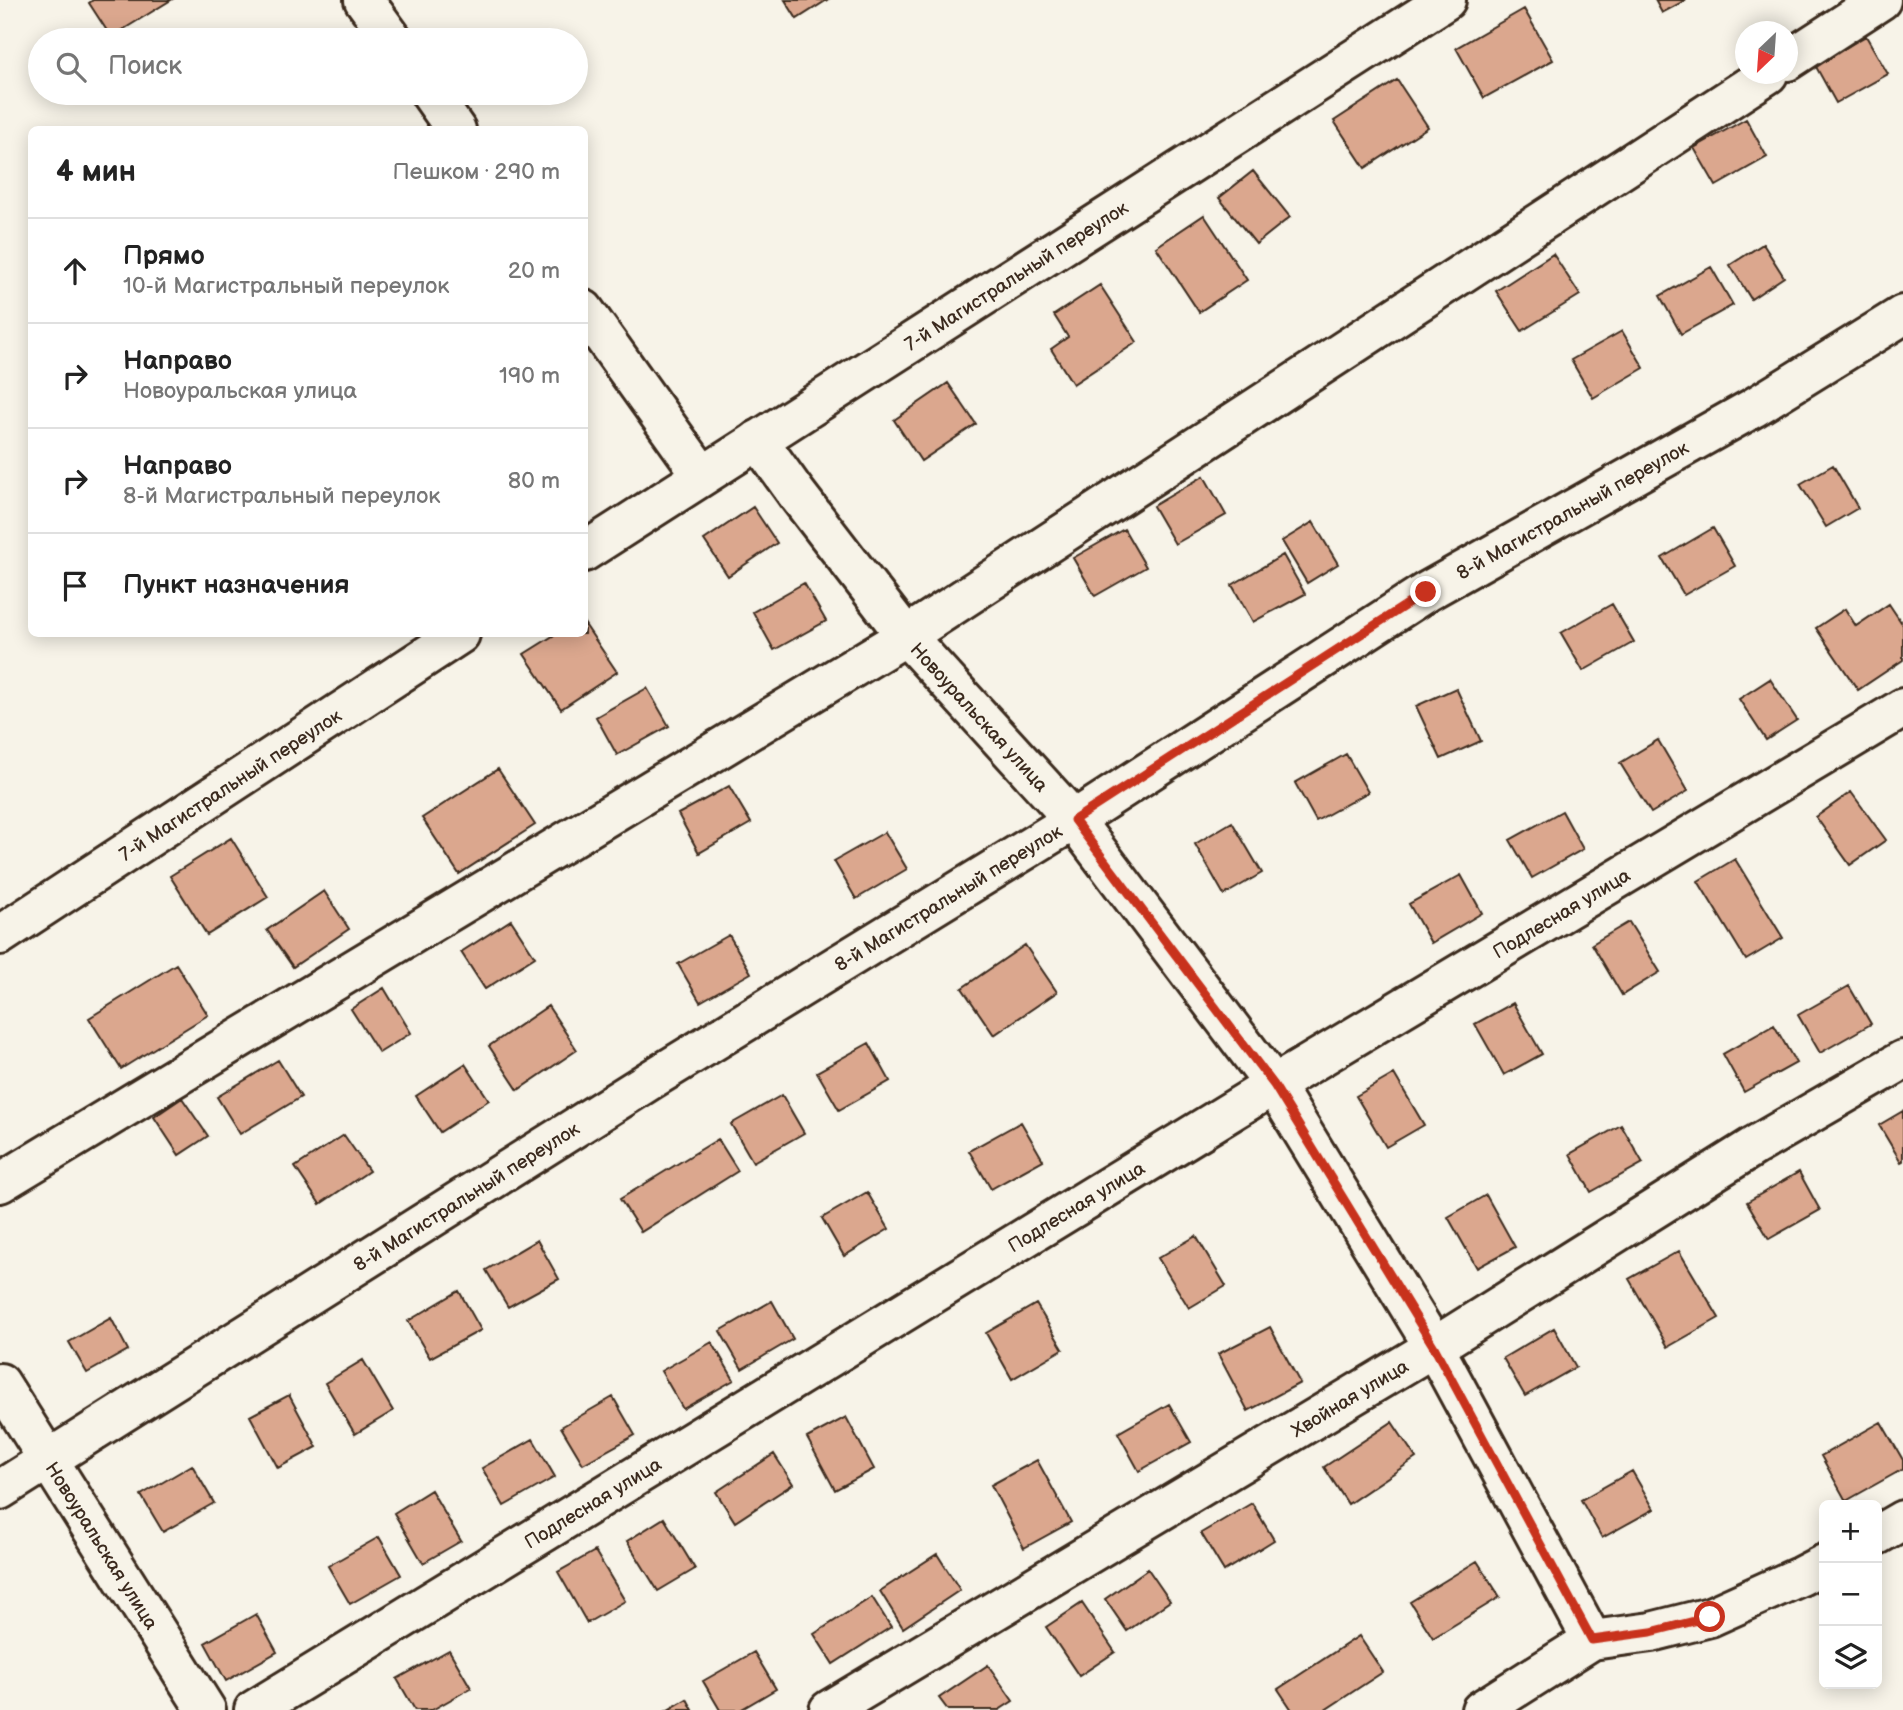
<!DOCTYPE html>
<html lang="ru">
<meta charset="utf-8">
<style>
:root{--surface:#fff;--page:#f2f2f2;--text:#222;--muted:#767676;--line:#e0e0e0}
body{margin:0;font-family:"Balsamiq Sans",sans-serif;background:var(--page);color:var(--text)}
.controls{position:absolute;right:21px;bottom:21px;display:grid;overflow:hidden;border-radius:10px;box-shadow:0 4px 18px #0003}
.controls button{width:63px;height:63px;display:grid;place-items:center;padding:0;border:0;border-bottom:2px solid var(--line);background:var(--surface);color:var(--text);font:35px sans-serif}
.compass{position:absolute;left:1735px;top:21px;width:63px;height:63px;border-radius:50%;background:var(--surface);box-shadow:0 4px 18px #0003;rotate:205deg}
.stop{position:absolute;width:21px;height:21px;margin:-16px;border:5px solid #c8321e;border-radius:50%;background:#fff}
.stop.end{background:#c8321e;border-color:#fff;box-shadow:0 2px 7px #0008}
.list{margin:0;padding:0;list-style:none}
h2{display:flex;justify-content:space-between;align-items:center;height:91px;margin:0;padding:0 28px;font-size:30px}
h2 small{font-size:23px;font-weight:400;color:var(--muted)}
.list li{display:grid;grid-template-columns:46px 1fr auto;gap:21px;align-items:center;box-sizing:border-box;height:105px;padding:0 28px;border-top:2px solid var(--line)}
.list b{display:block;font-size:26px;white-space:nowrap}
.list p{margin:0;font-size:23px;white-space:nowrap;color:var(--muted)}
.list em{font-size:23px;font-style:normal;color:var(--muted)}
.icon{flex:none;width:38px;height:38px;fill:none;stroke:currentColor;stroke-width:2;stroke-linecap:round;stroke-linejoin:round}
.map{position:relative;flex:none;width:1903px;height:1710px;overflow:hidden}
.search{position:absolute;background:var(--surface);box-shadow:0 4px 18px #0003;left:28px;top:28px;width:560px;height:77px;display:flex;align-items:center;gap:18px;box-sizing:border-box;padding:0 24px;border-radius:38px;color:var(--muted);font-size:26px}
.panel{position:absolute;background:var(--surface);box-shadow:0 4px 18px #0003;left:28px;top:126px;width:560px;height:511px;border-radius:10px}
.map>svg:first-child{display:block}
</style>
<div class="map">
<svg width="1903" height="1710" viewBox="0 0 1903 1710">
<rect width="100%" height="100%" fill="#f7f3e8"/>
<filter id="ink" filterUnits="userSpaceOnUse"><feTurbulence type="fractalNoise" baseFrequency=".0143" numOctaves="2"/><feDisplacementMap in="SourceGraphic" scale="14" xChannelSelector="R" yChannelSelector="G"/><feConvolveMatrix kernelMatrix="1 2 1 2 8 2 1 2 1" color-interpolation-filters="sRGB"/></filter>
<g filter="url(#ink)">
<!-- building -->
<path fill="#dba78e" stroke="#3b2a1e" stroke-width="2" d="M 93,0 L 171,0 L 111,37 L 89,3 Z
M 785,0 L 827,0 L 797,19 Z
M 1655,0 L 1686,0 L 1662,13 Z
M 1524,9 L 1553,60 L 1484,98 L 1456,48 Z
M 1866,36 L 1888,74 L 1836,103 L 1815,65 Z
M 1397,80 L 1428,127 L 1365,168 L 1334,121 Z
M 1746,119 L 1767,157 L 1716,186 L 1694,148 Z
M 1253,171 L 1290,217 L 1256,244 L 1219,198 Z
M 1204,215 L 1247,280 L 1199,312 L 1156,247 Z
M 1763,244 L 1784,277 L 1751,299 L 1730,265 Z
M 1553,254 L 1580,295 L 1522,331 L 1496,291 Z
M 1711,267 L 1733,305 L 1681,334 L 1660,296 Z
M 1100,285 L 1137,342 L 1073,384 L 1051,349 L 1068,337 L 1054,315 Z
M 1622,331 L 1644,368 L 1593,398 L 1571,360 Z
M 948,383 L 976,424 L 921,461 L 894,420 Z
M 1833,465 L 1858,508 L 1826,527 L 1800,484 Z
M 1204,476 L 1226,515 L 1175,544 L 1153,506 Z
M 753,507 L 777,543 L 728,576 L 704,540 Z
M 1313,522 L 1338,564 L 1307,583 L 1282,541 Z
M 1713,528 L 1735,566 L 1684,595 L 1662,558 Z
M 1124,529 L 1146,567 L 1095,596 L 1073,558 Z
M 1283,555 L 1305,594 L 1253,622 L 1232,585 Z
M 804,583 L 826,621 L 774,650 L 753,612 Z
M 1612,604 L 1634,642 L 1583,671 L 1561,633 Z
M 1889,604 L 1903,625 L 1903,660 L 1858,690 L 1816,628 L 1845,609 L 1856,626 Z
M 584,623 L 617,672 L 561,709 L 524,654 L 556,634 L 584,634 Z
M 1770,679 L 1797,720 L 1766,740 L 1739,699 Z
M 647,688 L 669,726 L 617,755 L 596,717 Z
M 1456,688 L 1481,741 L 1441,759 L 1416,706 Z
M 1658,740 L 1688,791 L 1651,813 L 1620,763 Z
M 1346,754 L 1368,792 L 1316,821 L 1295,783 Z
M 498,769 L 535,825 L 459,874 L 422,818 Z
M 729,786 L 751,823 L 699,853 L 678,814 Z
M 1851,792 L 1886,840 L 1850,865 L 1816,817 Z
M 1562,811 L 1583,849 L 1532,878 L 1510,840 Z
M 1232,822 L 1262,873 L 1224,895 L 1195,844 Z
M 885,832 L 907,869 L 856,899 L 834,861 Z
M 231,838 L 268,897 L 207,935 L 170,876 Z
M 1735,859 L 1783,938 L 1746,960 L 1698,881 Z
M 1461,875 L 1482,913 L 1431,943 L 1409,904 Z
M 324,891 L 349,929 L 293,967 L 267,930 Z
M 511,920 L 535,957 L 485,989 L 461,952 Z
M 1629,922 L 1660,972 L 1622,995 L 1592,944 Z
M 729,935 L 751,973 L 700,1002 L 678,964 Z
M 1025,945 L 1057,992 L 994,1035 L 962,988 Z
M 176,964 L 208,1015 L 121,1069 L 89,1018 Z
M 1849,986 L 1871,1024 L 1820,1053 L 1798,1015 Z
M 384,988 L 411,1033 L 379,1053 L 351,1009 Z
M 1513,1003 L 1542,1054 L 1504,1075 L 1475,1024 Z
M 548,1006 L 577,1050 L 518,1090 L 489,1046 Z
M 1774,1025 L 1796,1063 L 1744,1092 L 1723,1054 Z
M 869,1043 L 890,1081 L 839,1110 L 817,1072 Z
M 278,1060 L 301,1097 L 240,1134 L 217,1097 Z
M 465,1064 L 489,1100 L 440,1132 L 416,1096 Z
M 1394,1074 L 1424,1125 L 1386,1147 L 1356,1096 Z
M 782,1095 L 804,1133 L 753,1162 L 731,1124 Z
M 182,1098 L 208,1136 L 179,1155 L 154,1117 Z
M 1903,1111 L 1903,1161 L 1901,1162 L 1879,1125 Z
M 1021,1122 L 1043,1160 L 991,1189 L 969,1151 Z
M 1621,1125 L 1643,1163 L 1591,1192 L 1570,1154 Z
M 344,1135 L 369,1171 L 320,1204 L 295,1167 Z
M 718,1139 L 738,1171 L 641,1232 L 620,1199 Z
M 1799,1172 L 1820,1210 L 1769,1239 L 1747,1202 Z
M 867,1192 L 889,1229 L 844,1256 L 822,1218 Z
M 1486,1195 L 1515,1247 L 1477,1268 L 1448,1217 Z
M 1196,1236 L 1226,1286 L 1189,1308 L 1158,1258 Z
M 537,1240 L 559,1279 L 508,1307 L 486,1270 Z
M 1679,1251 L 1719,1318 L 1668,1347 L 1629,1279 Z
M 459,1291 L 481,1330 L 430,1358 L 408,1321 Z
M 772,1301 L 793,1339 L 742,1369 L 720,1331 Z
M 1036,1304 L 1063,1349 L 1012,1379 L 986,1333 Z
M 111,1318 L 128,1350 L 87,1373 L 69,1342 Z
M 1270,1327 L 1300,1383 L 1248,1411 L 1218,1354 Z
M 1554,1328 L 1576,1367 L 1525,1396 L 1503,1358 Z
M 712,1342 L 734,1380 L 683,1409 L 661,1371 Z
M 363,1360 L 393,1411 L 355,1434 L 325,1383 Z
M 289,1395 L 317,1447 L 278,1468 L 250,1416 Z
M 613,1397 L 635,1435 L 583,1464 L 561,1427 Z
M 1169,1404 L 1191,1442 L 1139,1471 L 1118,1433 Z
M 846,1417 L 874,1469 L 835,1490 L 807,1438 Z
M 1392,1422 L 1416,1458 L 1348,1504 L 1324,1467 Z
M 1881,1422 L 1903,1460 L 1903,1469 L 1846,1501 L 1821,1456 Z
M 533,1439 L 555,1477 L 504,1506 L 482,1468 Z
M 774,1454 L 793,1484 L 735,1522 L 716,1492 Z
M 1037,1460 L 1071,1522 L 1024,1548 L 991,1485 Z
M 192,1465 L 214,1503 L 163,1532 L 141,1495 Z
M 1632,1471 L 1654,1509 L 1602,1538 L 1581,1500 Z
M 431,1490 L 461,1541 L 423,1563 L 394,1513 Z
M 1252,1503 L 1274,1540 L 1224,1571 L 1201,1533 Z
M 664,1518 L 695,1569 L 658,1591 L 627,1541 Z
M 379,1537 L 401,1575 L 350,1604 L 328,1566 Z
M 595,1551 L 625,1601 L 587,1623 L 558,1572 Z
M 937,1554 L 960,1590 L 903,1628 L 880,1591 Z
M 1477,1561 L 1500,1597 L 1433,1638 L 1410,1602 Z
M 1148,1569 L 1170,1601 L 1127,1631 L 1105,1599 Z
M 872,1597 L 891,1627 L 833,1664 L 814,1634 Z
M 1082,1603 L 1115,1652 L 1079,1676 L 1046,1627 Z
M 256,1614 L 277,1652 L 226,1681 L 205,1643 Z
M 1359,1636 L 1383,1672 L 1325,1710 L 1292,1710 L 1278,1689 Z
M 449,1650 L 471,1688 L 432,1710 L 415,1710 L 397,1679 Z
M 754,1652 L 776,1689 L 740,1710 L 720,1710 L 703,1681 Z
M 988,1665 L 1013,1701 L 999,1710 L 948,1710 L 939,1698 Z
M 687,1699 L 693,1710 L 668,1710 Z"/>
<g fill="none" stroke-linecap="round" stroke-linejoin="round">
<defs>
<g id="street">
<path d="M 364,0 L 393,40"/>
<path d="M 1787,61 L 1881,0"/>
<path d="M 430,93 L 456,130"/>
<path d="M 584,310 L 702,475"/>
<path id="s1" d="M 758,440 L 796,493 L 906,636 L 1074,820 L 1274,1085 L 1434,1347 L 1592,1640"/>
<path id="s2" d="M 584,552 L 1446,0"/>
<path id="s3" d="M 0,935 L 460,634"/>
<path d="M 0,1183 L 906,636 L 1768,74"/>
<path id="s4" d="M 0,1383 L 206,1710"/>
<path id="s5" d="M 0,1490 L 652,1079 L 1074,820 L 1426,592 L 1753,408 L 1903,315"/>
<path d="M 1877,1535 L 1903,1520"/>
<path id="s6" d="M 254,1710 L 1274,1085 L 1903,708"/>
<path id="s7" d="M 829,1710 L 1434,1347 L 1756,1145 L 1903,1060"/>
<path d="M 1481,1710 L 1592,1640 L 1651,1632 L 1710,1617 L 1801,1576 L 1824,1564"/>
</g>
</defs>
<!-- street casing -->
<use href="#street" stroke="#3b2a1e" stroke-width="44"/>
<!-- street -->
<use href="#street" stroke="#f7f3e8" stroke-width="38"/>
</g>
</g>
<g fill="none" stroke-linecap="round" stroke-linejoin="round" filter="url(#ink)">
<!-- route -->
<path stroke="#c8321e" stroke-width="9" d="M 1426,592 L 1074,820 L 1274,1085 L 1434,1347 L 1592,1640 L 1651,1632 L 1710,1617"/>
</g>
<g text-anchor="middle" stroke-width="5" stroke-linejoin="round" paint-order="stroke">
<!-- street labels -->
<g font-size="19" fill="#3b2a1e" stroke="#f7f3e8">
<text dy="7" stroke="none"><textPath href="#s2" startOffset="513">7-й Магистральный переулок</textPath></text>
<text dy="7" stroke="none"><textPath href="#s5" startOffset="1853">8-й Магистральный переулок</textPath></text>
<text dy="7" stroke="none"><textPath href="#s1" startOffset="355">Новоуральская улица</textPath></text>
<text dy="7" stroke="none"><textPath href="#s3" startOffset="275">7-й Магистральный переулок</textPath></text>
<text dy="7" stroke="none"><textPath href="#s5" startOffset="1118">8-й Магистральный переулок</textPath></text>
<text dy="7" stroke="none"><textPath href="#s6" startOffset="1531">Подлесная улица</textPath></text>
<text dy="7" stroke="none"><textPath href="#s5" startOffset="551">8-й Магистральный переулок</textPath></text>
<text dy="7" stroke="none"><textPath href="#s6" startOffset="964">Подлесная улица</textPath></text>
<text dy="7" stroke="none"><textPath href="#s7" startOffset="607">Хвойная улица</textPath></text>
<text dy="7" stroke="none"><textPath href="#s6" startOffset="397">Подлесная улица</textPath></text>
<text dy="7" stroke="none"><textPath href="#s4" startOffset="192">Новоуральская улица</textPath></text>
</g>
</g>
</svg>
<div class="controls">
<button>+</button>
<button>−</button>
<button><svg class="icon" aria-label="layers" viewBox="0 0 24 24"><path d="M12 4l9 5-9 5-9-5zM3 14l9 5 9-5"/></svg></button>
</div>
<svg class="compass" viewBox="-18 -18 36 36"><path d="M0-13l5 13h-10z" fill="#e53935"/><path d="M0 13l5-13h-10z" fill="#767676"/></svg>
<div class="stop" style="left:1710px;top:1617px"></div>
<div class="stop end" style="left:1426px;top:592px"></div>
<div class="search"><svg class="icon" aria-label="search" viewBox="0 0 24 24"><circle cx="10" cy="10" r="6"/><path d="M15 15l6 6"/></svg>Поиск</div>
<section class="panel">
<h2>4 мин<small>Пешком · 290 m</small></h2>
<ul class="list">
<li><svg class="icon" aria-label="ahead" viewBox="0 0 24 24"><path d="M12 20V5M6 11l6-6 6 6"/></svg><div><b>Прямо</b><p>10-й Магистральный переулок</p></div><em>20 m</em></li>
<li><svg class="icon" aria-label="right" viewBox="0 0 24 24"><path d="M7 20v-9h11M14 6l5 5-5 5"/></svg><div><b>Направо</b><p>Новоуральская улица</p></div><em>190 m</em></li>
<li><svg class="icon" aria-label="right" viewBox="0 0 24 24"><path d="M7 20v-9h11M14 6l5 5-5 5"/></svg><div><b>Направо</b><p>8-й Магистральный переулок</p></div><em>80 m</em></li>
<li><svg class="icon" aria-label="arrive" viewBox="0 0 24 24"><path d="M6 21V4h12l-3 4 3 4H6"/></svg><div><b>Пункт назначения</b></div></li>
</ul>
</section>
</div>
